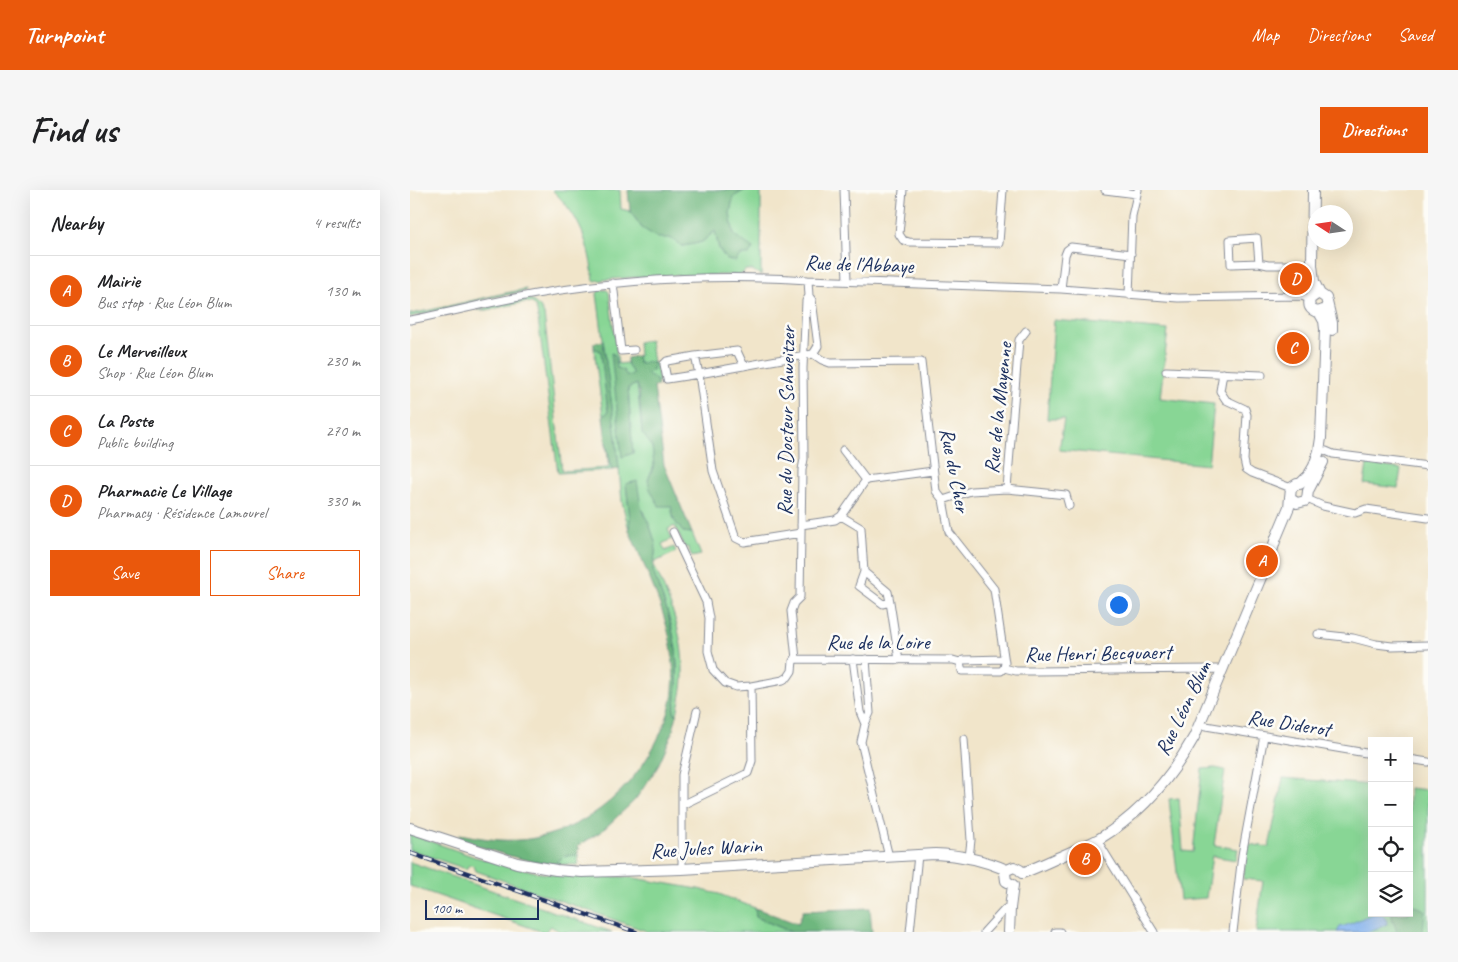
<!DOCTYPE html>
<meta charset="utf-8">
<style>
:root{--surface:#fff;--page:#f6f6f6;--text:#202124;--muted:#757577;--line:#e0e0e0;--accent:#ea580c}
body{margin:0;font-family:Caveat,sans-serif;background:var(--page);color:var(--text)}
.controls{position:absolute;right:15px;bottom:15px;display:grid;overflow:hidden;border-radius:0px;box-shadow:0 5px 20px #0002}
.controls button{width:45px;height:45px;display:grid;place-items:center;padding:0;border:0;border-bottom:1px solid var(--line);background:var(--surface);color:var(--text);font:25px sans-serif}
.compass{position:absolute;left:898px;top:15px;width:45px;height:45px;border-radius:50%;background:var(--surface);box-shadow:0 5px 20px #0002;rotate:282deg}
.scale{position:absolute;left:15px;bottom:12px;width:114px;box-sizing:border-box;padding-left:5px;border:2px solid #1b2f5e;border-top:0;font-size:14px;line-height:18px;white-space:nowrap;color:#1b2f5e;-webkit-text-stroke:4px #fdfcf7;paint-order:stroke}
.you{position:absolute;left:708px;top:414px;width:18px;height:18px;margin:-12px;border:4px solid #fff;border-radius:50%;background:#1a73e8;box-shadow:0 0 0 8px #1a73e833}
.badge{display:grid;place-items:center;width:32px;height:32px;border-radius:50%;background:var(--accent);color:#fff;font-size:16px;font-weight:700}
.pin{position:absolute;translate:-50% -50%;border:2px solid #fff;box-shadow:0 1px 5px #0006}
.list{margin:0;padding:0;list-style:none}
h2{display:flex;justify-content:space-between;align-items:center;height:65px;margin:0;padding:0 20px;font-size:21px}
h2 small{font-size:16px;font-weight:400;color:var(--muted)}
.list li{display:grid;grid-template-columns:32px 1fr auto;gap:15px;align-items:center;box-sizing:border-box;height:70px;padding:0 20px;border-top:1px solid var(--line)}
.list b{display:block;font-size:19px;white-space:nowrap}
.list p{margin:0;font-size:16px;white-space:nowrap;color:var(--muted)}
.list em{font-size:16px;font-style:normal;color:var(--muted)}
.actions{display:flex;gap:10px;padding:15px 20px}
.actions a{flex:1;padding:11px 0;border:1px solid var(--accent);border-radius:0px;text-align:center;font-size:18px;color:var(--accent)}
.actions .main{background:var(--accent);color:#fff}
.icon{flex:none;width:28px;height:28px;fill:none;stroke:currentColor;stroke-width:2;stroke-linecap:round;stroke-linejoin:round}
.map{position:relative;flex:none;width:1018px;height:742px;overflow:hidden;border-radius:0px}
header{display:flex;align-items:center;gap:30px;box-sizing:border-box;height:70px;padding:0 25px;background:var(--accent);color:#fff}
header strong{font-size:24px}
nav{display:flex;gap:28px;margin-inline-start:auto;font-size:18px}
.intro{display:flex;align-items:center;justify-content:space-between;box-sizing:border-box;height:120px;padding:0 30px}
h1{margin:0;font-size:35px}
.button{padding:12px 22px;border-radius:0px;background:var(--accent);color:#fff;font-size:18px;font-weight:700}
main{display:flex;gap:30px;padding:0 30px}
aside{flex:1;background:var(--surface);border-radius:0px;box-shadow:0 5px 20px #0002}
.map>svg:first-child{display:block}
</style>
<header>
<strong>Turnpoint</strong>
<nav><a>Map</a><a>Directions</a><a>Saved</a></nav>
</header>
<div class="intro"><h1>Find us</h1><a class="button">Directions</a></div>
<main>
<aside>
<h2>Nearby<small>4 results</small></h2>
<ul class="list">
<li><span class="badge">A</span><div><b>Mairie</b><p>Bus stop · Rue Léon Blum</p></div><em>130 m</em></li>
<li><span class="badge">B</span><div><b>Le Merveilleux</b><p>Shop · Rue Léon Blum</p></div><em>230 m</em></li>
<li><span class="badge">C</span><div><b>La Poste</b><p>Public building</p></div><em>270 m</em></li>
<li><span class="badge">D</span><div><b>Pharmacie Le Village</b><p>Pharmacy · Résidence Lamourel</p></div><em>330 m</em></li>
</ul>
<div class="actions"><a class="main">Save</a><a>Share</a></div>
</aside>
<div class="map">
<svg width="1018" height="742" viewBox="0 0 1018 742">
<rect width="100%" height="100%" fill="#fdfcf7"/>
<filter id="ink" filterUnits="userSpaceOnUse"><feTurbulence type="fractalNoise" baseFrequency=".02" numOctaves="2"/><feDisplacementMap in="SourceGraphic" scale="10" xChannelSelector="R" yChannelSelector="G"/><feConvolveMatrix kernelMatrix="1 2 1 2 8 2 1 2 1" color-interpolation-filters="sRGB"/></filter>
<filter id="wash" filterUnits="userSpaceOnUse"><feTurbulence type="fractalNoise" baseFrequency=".0096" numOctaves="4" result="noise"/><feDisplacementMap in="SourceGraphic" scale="20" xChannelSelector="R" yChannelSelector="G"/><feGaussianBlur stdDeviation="1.12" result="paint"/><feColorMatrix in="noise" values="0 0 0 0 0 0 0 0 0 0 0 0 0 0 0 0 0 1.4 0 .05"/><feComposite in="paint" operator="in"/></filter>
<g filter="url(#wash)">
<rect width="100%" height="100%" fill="#f1e5ca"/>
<!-- green -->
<path fill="#88d695" stroke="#52827a" d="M 142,0 L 210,0 L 211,19 L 220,21 L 232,38 L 260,48 L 273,56 L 292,52 L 305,41 L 309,59 L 317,70 L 324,45 L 320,24 L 323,7 L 335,0 L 351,0 L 351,85 L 342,80 L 335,80 L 333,83 L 329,85 C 280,85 233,85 184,91 C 178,53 172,28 142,0 Z
M 116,99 L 116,101 L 79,108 L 0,127 L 0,124 C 39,117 77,106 116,99 Z
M 189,100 L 197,100 L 199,102 L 208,174 L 217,173 L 223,184 L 217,186 L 207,178 L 204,164 L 212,267 L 223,263 L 218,198 L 227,194 L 232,242 L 242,256 L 244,275 L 238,290 L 261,316 L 264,330 L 273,342 L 282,343 L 291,365 L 282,367 L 278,357 L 275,358 L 265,336 L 258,339 L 262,349 L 252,354 L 255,361 L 264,357 L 266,362 L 243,373 C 260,411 274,444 273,486 C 273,499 269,512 267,525 L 264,522 C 270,490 268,456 258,424 C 254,410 248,397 243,384 C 241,374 247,363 245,354 C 243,340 236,330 231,318 C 228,310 228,300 226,292 L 216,294 L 220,328 L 219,340 L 212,312 L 206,247 L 187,104 Z
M 120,109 L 130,117 L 134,124 L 152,281 L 199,278 L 196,252 L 202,280 L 148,283 L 127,121 L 125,116 L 122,113 L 115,112 L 77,120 L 66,120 L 91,114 Z
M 644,130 L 758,140 L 750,208 L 804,214 L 798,275 L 649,260 L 654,229 L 637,229 Z
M 240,150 L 243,173 L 246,173 L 249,192 L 247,193 L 246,190 L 236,184 L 234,173 L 228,173 L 227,166 L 229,166 L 228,152 Z
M 184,158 L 191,161 L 198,223 L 193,226 Z
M 957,274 L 991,279 L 988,298 L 954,294 Z
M 805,578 L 815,580 L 804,655 L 828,659 L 826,670 L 802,666 L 796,708 L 770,710 L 759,609 L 769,608 L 773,661 L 783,662 L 792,579 Z
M 873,588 L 962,595 L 962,723 L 999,723 L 999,598 L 1018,600 L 1018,742 L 846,742 L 853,691 L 833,689 L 838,654 L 859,657 Z
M 0,644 L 65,667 L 130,683 L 168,686 L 219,687 L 288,699 L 309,704 L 345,718 L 346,727 L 381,742 L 239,742 L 66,681 L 64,676 L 59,675 L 56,679 L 0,660 Z
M 168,665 L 168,675 L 145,674 L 154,666 Z
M 0,672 L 202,742 L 151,742 L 140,736 L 135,742 L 133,742 L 0,696 Z"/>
<!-- forest -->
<path fill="#6eb77e" stroke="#44736e" d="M 218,0 L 335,0 L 323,7 L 320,24 L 324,45 L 343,58 L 339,65 L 330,65 L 326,71 L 317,70 L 309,59 L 305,41 L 292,52 L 284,54 L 272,56 L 260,48 L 248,48 L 232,38 L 220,21 Z
M 193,151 L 206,247 L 209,279 L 202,280 L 196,252 L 193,226 L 198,222 L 191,161 L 184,158 L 184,153 Z
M 201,163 L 204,164 L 207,178 L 213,180 L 217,186 L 223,184 L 217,173 L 217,168 L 227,166 L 228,173 L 234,173 L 237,171 L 243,173 L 243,180 L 236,184 C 244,186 246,189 248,196 L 244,197 L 254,275 L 282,343 L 273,342 L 264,330 L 261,316 L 249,316 L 240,299 L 238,290 L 244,275 L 242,256 L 232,243 L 229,201 L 227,194 L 218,198 L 223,263 L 212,267 Z
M 227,291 L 231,317 L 240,336 L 246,355 L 243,381 L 258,424 L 266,460 L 267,490 L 266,507 L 264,522 L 267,525 L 262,544 L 247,578 L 225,610 L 192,641 L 168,656 L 168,665 L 154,666 L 145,674 C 112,672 81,660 49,650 L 50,644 C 75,649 99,653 125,648 C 189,636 240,582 259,521 C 265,503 264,480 262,461 C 257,423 234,376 219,340 L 220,328 L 216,294 Z
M 999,713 L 1015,720 L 1013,742 L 987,742 L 981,724 L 999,723 Z
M 460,718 L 462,742 L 381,742 L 346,727 L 345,718 L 388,734 L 393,721 Z"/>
<!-- water -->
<path fill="#84b3ef" stroke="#5071a6" d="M 964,724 C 970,723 977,727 977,734 L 957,742 L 927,742 L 930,737 C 941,735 952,727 964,724 Z"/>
</g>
<g filter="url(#ink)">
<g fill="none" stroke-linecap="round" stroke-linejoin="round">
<defs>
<path id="street" d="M 434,0 L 437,91
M 493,0 L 489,44 L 493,50 L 499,52 L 589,53 L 593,0
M 695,0 L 727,4
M 849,73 L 847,48 L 820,50 L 821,74 L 849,73 L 858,75 L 902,75
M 203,93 L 211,161 L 224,160
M 651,99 L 655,65 L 657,60 L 661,57 L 721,64
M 719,105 L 722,26 L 728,0
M 399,106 L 402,110 L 408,156 L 403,164
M 0,130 C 42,122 84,111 126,104 C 216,89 307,84 398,90 L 651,99 L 768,108 L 891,106 L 900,109
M 285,166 L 257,171 L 254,174 L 257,189 L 289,184 L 303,281 L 326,348 L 334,352 L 391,343
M 334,176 L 327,161 L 285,166 L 289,184 L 384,167 L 403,164 L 412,170 L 420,173 L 511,172 L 526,301 L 533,310 L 539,342 L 584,399 L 595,473 L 594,478 L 591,481 L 552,481 L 550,472 L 553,470 L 594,469
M 756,181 L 852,185
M 813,183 L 810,201 L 816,210 L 835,219 L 837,225 L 834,270 L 836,279 L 842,283 L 881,298
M 433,260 L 456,290
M 916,261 L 923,264 L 1018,276
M 597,299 L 609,150 L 616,141
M 897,309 L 913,316 L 945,323 L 956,319 L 1018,328
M 533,310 L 561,301 L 597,299 L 656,305 L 659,316
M 431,326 L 451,338 L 454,382 L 478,402 L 480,412 L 473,414 L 449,396 L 454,382
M 391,335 L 425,330 L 431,326 L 456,290 L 523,281
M 263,342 L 296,412 L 299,428 L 298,461 L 303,480 L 315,493 L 326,497 L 341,496 L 373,490 L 378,487 L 382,481 L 383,471 L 386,469
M 480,412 L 489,470
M 908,444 L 943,448 L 966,454 L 982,456 L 1018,455
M 386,469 L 381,421 L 384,413 L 390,407 L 392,280 L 394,269 L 393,178 L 396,111 L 399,106 L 398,90
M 386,469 L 543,470 L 550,472
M 443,469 L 450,522 L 455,534 L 460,523 L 456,469
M 594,478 L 606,481 C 673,481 740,479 806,479 L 813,480
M 455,534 L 451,552 L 479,667
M 790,535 L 962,564
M 554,549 L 561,650 L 559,668
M 999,569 L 1018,572
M 272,615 L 272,585 L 287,521
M 687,650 L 744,742
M 272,679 L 272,615 L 338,583 L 342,571 L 341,496
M 500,742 L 508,665
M 574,742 L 595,719 L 600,718
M 645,742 L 650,742
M 823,742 L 832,665 L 854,546"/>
<path id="secondary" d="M 904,92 L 910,104 L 916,108 L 922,133 L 922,140
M 907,104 L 900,109 C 897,119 905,124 913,120
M 901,107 L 904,92 L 902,75 L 903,0
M 880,307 L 882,310 L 887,313 L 895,311 L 897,309 L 898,301 L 913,272
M 0,638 L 107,673 L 146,680 L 172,682 L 272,679 L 525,664 C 550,665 574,670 597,680
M 612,683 C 626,678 640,671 654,665 C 666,660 678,655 689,649 C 731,624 761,588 784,547 L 862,361 L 866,348 L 879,317 L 881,298 L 887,294 L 890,294 L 898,286 L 904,276 L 909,261 L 911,248 L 915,139 L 914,131 L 909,122
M 603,695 L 596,691 L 595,683 L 597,680 L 604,677 L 610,680 L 612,683
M 599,742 L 600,718 L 603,695"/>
</defs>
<!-- street casing -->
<use href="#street" stroke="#868a94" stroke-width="9"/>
<!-- secondary casing -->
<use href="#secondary" stroke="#868a94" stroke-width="12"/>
<!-- street -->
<use href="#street" stroke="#fff" stroke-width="7"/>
<!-- secondary -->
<use href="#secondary" stroke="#fff" stroke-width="10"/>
<defs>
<path id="rail" d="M 0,663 L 226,742"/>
</defs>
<!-- rail casing -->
<use href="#rail" stroke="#1b2f5e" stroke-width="4.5"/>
<!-- rail -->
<use href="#rail" stroke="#fdfcf7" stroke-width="2.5" stroke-dasharray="8" stroke-linecap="butt"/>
</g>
</g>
<g text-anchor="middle" stroke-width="5" stroke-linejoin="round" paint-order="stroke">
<!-- street labels -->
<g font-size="21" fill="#1b2f5e" stroke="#fdfcf7">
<text transform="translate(449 74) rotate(2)" y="7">Rue de l'Abbaye</text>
<text transform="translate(588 218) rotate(-84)" y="7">Rue de la Mayenne</text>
<text transform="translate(376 231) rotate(-89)" y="7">Rue du Docteur Schweitzer</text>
<text transform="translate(545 280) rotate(79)" y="7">Rue du Cher</text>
<text x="468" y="459">Rue de la Loire</text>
<text transform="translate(688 463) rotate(-1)" y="7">Rue Henri Becquaert</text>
<text transform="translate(773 518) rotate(-64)" y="7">Rue Léon Blum</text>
<text transform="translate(879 533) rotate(9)" y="7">Rue Diderot</text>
<text transform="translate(296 658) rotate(-3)" y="7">Rue Jules Warin</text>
</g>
</g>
</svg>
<div class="controls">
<button>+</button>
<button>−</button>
<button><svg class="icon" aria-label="locate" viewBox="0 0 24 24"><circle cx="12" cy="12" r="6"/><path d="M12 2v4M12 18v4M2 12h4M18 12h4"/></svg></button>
<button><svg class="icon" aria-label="layers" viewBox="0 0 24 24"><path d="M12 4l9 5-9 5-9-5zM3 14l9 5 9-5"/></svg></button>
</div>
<svg class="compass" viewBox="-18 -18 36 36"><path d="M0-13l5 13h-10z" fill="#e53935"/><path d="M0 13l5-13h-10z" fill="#757577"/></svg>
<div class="scale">100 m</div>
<div class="you"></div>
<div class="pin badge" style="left:852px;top:371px">A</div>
<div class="pin badge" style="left:675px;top:669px">B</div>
<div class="pin badge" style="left:883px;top:158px">C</div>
<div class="pin badge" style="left:886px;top:89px">D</div>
</div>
</main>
